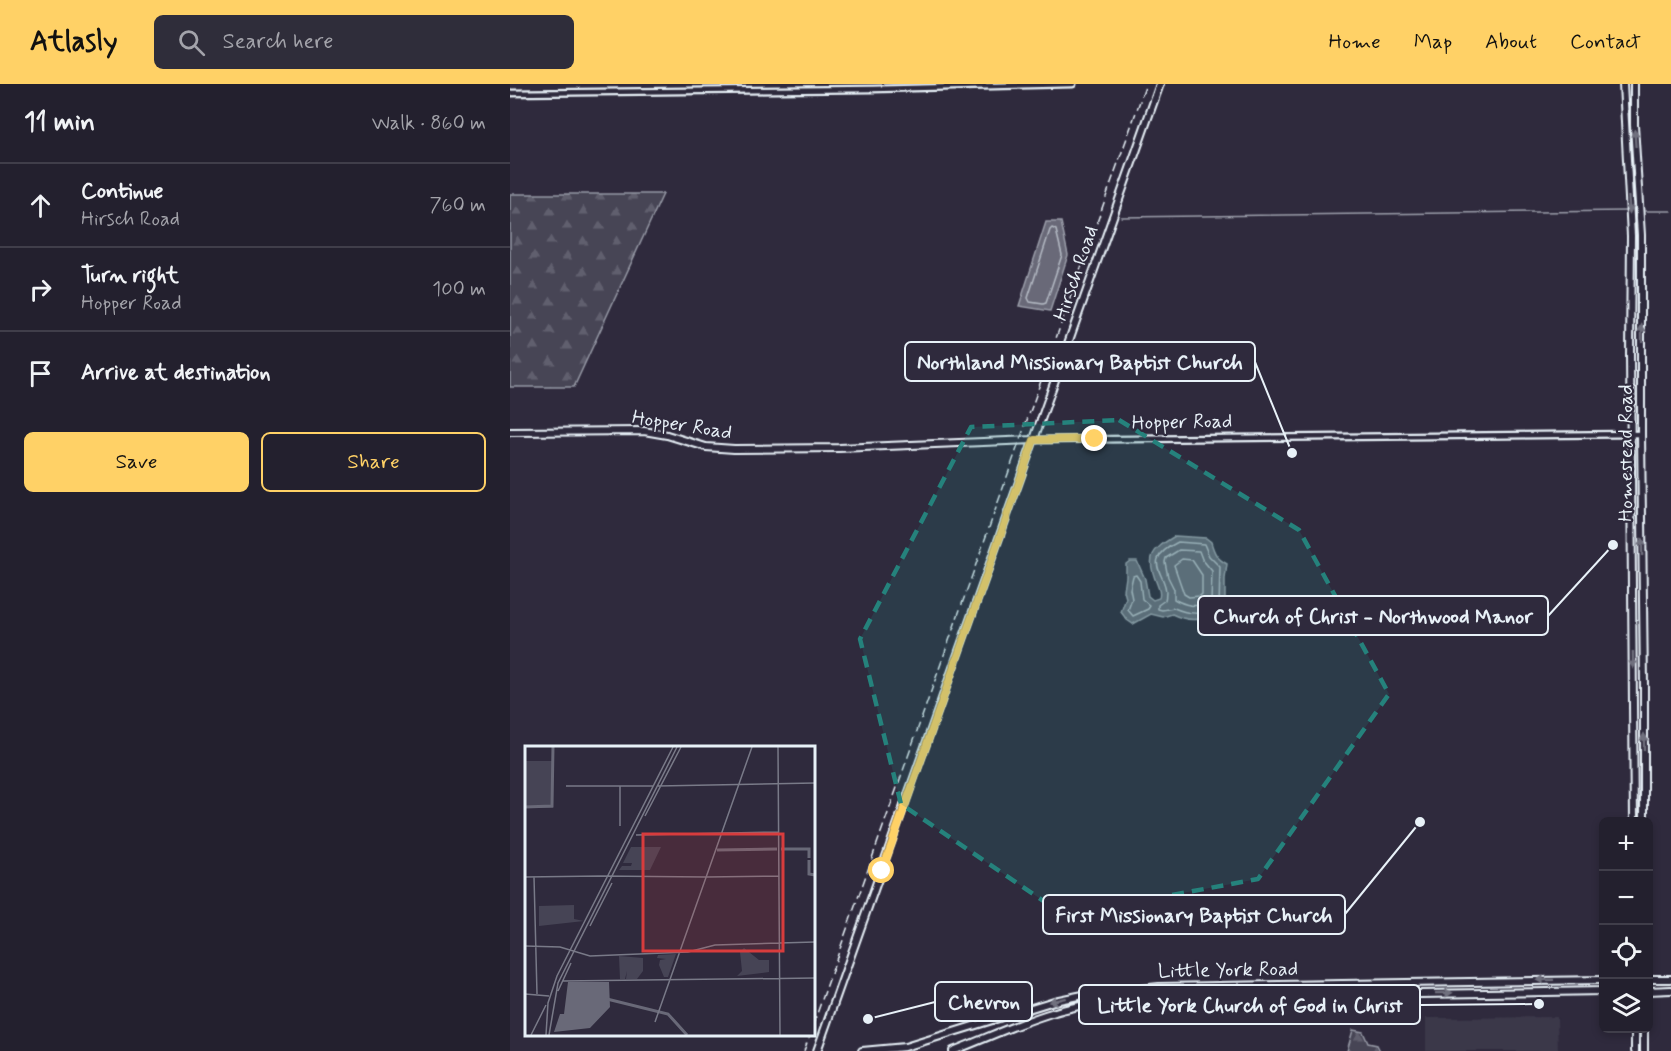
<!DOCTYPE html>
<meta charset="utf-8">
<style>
:root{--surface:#23202e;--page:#2f2d3a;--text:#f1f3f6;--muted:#a3a3aa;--line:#403e4a;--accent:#ffd166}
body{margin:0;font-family:Mynerve,sans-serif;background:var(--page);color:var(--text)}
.controls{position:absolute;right:18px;bottom:18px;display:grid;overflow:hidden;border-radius:9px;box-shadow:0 3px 9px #0003}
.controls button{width:54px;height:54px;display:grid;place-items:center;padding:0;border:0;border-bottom:2px solid var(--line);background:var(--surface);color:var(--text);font:30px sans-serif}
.stop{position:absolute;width:18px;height:18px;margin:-14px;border:4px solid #ffd166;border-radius:50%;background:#fff}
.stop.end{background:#ffd166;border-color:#fff;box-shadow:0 2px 6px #0008}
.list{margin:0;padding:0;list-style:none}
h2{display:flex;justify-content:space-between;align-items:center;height:78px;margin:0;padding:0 24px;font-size:26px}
h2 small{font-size:20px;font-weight:400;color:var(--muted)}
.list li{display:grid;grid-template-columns:39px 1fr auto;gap:18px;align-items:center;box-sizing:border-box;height:84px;padding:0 24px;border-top:2px solid var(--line)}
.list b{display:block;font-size:22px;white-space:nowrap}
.list p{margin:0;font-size:20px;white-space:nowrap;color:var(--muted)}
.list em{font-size:20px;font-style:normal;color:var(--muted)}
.actions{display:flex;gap:12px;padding:18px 24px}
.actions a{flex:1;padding:14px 0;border:2px solid var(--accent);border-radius:9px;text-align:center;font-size:21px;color:var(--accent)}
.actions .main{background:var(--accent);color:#111}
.icon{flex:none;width:33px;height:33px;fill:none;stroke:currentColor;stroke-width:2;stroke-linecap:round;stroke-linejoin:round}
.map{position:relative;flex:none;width:1161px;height:967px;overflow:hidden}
header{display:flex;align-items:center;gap:36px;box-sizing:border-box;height:84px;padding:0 30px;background:var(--accent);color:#111}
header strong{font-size:28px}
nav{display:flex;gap:33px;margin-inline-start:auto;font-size:21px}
.search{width:420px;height:54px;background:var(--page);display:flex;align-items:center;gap:15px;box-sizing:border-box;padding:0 21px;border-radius:9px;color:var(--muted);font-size:22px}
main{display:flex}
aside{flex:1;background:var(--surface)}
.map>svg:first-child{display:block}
</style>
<header>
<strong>Atlasly</strong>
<div class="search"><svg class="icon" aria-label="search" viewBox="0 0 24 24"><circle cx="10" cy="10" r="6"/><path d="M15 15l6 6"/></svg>Search here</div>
<nav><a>Home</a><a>Map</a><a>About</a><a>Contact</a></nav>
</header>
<main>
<aside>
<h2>11 min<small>Walk · 860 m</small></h2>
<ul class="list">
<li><svg class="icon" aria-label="ahead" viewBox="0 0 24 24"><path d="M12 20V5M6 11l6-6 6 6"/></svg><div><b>Continue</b><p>Hirsch Road</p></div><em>760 m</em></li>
<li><svg class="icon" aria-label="right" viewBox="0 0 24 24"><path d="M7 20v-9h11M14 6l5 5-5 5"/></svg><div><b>Turn right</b><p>Hopper Road</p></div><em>100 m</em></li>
<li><svg class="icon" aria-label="arrive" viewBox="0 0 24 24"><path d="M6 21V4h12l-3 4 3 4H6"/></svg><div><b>Arrive at destination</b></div></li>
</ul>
<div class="actions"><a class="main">Save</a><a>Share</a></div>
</aside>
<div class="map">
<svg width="1161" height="967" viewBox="0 0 1161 967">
<defs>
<pattern id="forest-firs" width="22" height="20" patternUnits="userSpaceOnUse" patternTransform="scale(1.5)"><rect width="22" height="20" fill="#464455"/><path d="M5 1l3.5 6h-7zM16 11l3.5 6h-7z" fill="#615f6e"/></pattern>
</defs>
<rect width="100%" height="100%" fill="#2f2a3d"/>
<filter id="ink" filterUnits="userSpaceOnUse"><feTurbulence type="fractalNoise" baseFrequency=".0167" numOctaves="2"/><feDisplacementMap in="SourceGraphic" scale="12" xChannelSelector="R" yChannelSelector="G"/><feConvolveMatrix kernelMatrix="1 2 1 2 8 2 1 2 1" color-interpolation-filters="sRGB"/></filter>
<g filter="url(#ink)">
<!-- built -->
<path fill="#3b3749" d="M 1047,933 L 1048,967 L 916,967 L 916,934 Z"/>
<!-- forest -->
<path fill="url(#forest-firs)" stroke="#979aa6" stroke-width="1.5" d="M 0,110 L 153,110 L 64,303 L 0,303 Z
M 843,946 L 853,948 L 858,959 L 867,961 L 870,967 L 837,967 Z"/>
<!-- water -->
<path fill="#696978" stroke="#9c9fab" stroke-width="1.5" d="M 536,138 L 551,138 L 558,171 L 540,227 L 509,222 Z
M 665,452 L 696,454 L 701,458 C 704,469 707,475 717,480 L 715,495 L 715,528 L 711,532 C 692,535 680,539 662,530 L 653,533 L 641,530 L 623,540 L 617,536 L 611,528 L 616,514 L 614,507 L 616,493 L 616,480 L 620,477 L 627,477 L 635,495 L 638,512 L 643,516 L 649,514 C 651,508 649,506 647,500 C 635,472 642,466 665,452 Z"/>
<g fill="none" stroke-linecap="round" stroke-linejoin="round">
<!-- shore -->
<path stroke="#b5bbc5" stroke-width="1.5" d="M 542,144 L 546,146 L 552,171 L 536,219 L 533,220 L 520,218 L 518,214 L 540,146 Z
M 668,458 L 694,460 L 699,472 L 710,483 L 709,524 L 707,526 C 689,530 680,531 664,524 L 652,526 L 648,525 L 648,521 L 655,516 C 662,490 626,479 668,458 Z
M 669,466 L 689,467 L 692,475 L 702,487 L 701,518 L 700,520 C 685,523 676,522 664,515 L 664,505 L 658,493 L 655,478 L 656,474 Z
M 672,475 L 682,476 L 692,491 L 692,510 L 690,512 L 679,513 L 674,510 L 664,481 Z
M 626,491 L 630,497 L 632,515 L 640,522 L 638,525 L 623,532 L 618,526 L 622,515 L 620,505 L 623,492 Z"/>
<!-- stream -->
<path stroke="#9c9fab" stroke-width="1.5" d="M 1135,127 L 1161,127
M 611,133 L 1116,127"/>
<defs>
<path id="minor" d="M 0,9 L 363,5 L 563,0
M 524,356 L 1131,350"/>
<path id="major" d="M 1113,0 L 1121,152 L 1120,271 L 1124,738
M 1124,0 L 1124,41 L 1131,151 L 1131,350 L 1134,600 L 1134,738
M 0,348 L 134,347 L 157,351 L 196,363 L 224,365 L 329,364 L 524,356
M 1138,895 L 1161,895
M 1138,907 L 1161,906
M 1125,944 L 1125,967
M 1134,944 L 1134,967
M 307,967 L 650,0
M 352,967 L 395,963 L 544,917 L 573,911 L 649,903 L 1094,896
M 443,967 C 477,954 510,938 545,928 C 561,923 579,920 596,917 L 911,910 L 1094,907"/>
</defs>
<!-- minor casing -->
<use href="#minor" stroke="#e8f1f8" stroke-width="9"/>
<!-- major casing -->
<use href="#major" stroke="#e8f1f8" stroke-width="10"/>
<!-- minor -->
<use href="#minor" stroke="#2f2a3d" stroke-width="4.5"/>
<!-- major -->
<use href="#major" stroke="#2f2a3d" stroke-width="6"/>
<!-- rail -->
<path stroke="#e8f1f8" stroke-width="1.5" stroke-dasharray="9 4.5" stroke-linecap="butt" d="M 303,941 L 636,0
M 294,967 L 300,950"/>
</g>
<!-- one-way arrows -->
<defs><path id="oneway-solid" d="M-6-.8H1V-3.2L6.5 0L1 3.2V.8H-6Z" transform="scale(1.5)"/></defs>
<g fill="#70707e">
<use href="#oneway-solid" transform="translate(1125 54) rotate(-94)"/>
<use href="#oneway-solid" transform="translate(1119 121) rotate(86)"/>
<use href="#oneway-solid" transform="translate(1132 249) rotate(-91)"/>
<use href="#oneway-solid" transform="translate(1132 463) rotate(-91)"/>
<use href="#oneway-solid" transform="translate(1123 576) rotate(89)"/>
<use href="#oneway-solid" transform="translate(1134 658) rotate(-90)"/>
<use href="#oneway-solid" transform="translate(1035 896) rotate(179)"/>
<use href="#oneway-solid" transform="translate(934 909) rotate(-1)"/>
<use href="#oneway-solid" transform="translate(547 916) rotate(166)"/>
</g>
</g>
<g fill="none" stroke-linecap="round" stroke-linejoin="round" filter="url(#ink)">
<!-- route -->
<path stroke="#ffd166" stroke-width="8" d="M 372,787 L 524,356 L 585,355"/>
</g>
<!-- marked area -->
<path fill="#25827c" fill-opacity="0.2" stroke="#25827c" stroke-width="4.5" stroke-dasharray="12 8" stroke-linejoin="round" d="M 609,336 L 789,446 L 879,610 L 748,795 L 554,831 L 391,720 L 350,555 L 461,343 Z"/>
<g text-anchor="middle" stroke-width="4.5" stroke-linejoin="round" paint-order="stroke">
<!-- street labels -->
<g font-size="20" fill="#e8f1f8" stroke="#2f2a3d">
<text transform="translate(565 189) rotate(-71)" y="7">Hirsch Road</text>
<text transform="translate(672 337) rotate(-1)" y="7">Hopper Road</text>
<text transform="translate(172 340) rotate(9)" y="7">Hopper Road</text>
<text transform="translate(1115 369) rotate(-90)" y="7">Homestead Road</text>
<text transform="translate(718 885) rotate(-1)" y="7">Little York Road</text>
</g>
</g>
<!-- overview -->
<g transform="translate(15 662)">
<rect width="290" height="290" fill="#2f2a3d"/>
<path d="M 106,101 L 136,101 L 125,124 L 94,124 L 97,120 L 106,120 L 107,117 L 98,117 ZM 219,202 L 234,214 L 244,214 L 244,226 L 212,230 L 217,225 L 215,206 ZM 151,208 L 143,231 L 139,231 L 134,219 L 135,214 L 141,213 L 132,212 L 133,209 ZM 94,210 L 118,212 L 118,225 L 112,233 L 101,233 L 102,225 L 100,233 L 95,233 Z" fill="#464455"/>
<path d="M 0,15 L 27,15 L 28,62 L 0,62 ZM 49,159 L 49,173 L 59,175 L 14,180 L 14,160 Z" fill="#464455"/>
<path d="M 43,236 L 84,236 L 85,261 L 65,282 L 29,286 L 35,268 L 39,268 Z" fill="#696978"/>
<path fill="none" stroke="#696978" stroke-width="3" d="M 0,61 L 27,60 L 28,1M 256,103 L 284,103 L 284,112M 192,104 L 252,103M 284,114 L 284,128 L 290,129M 82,253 L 143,268 L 162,289"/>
<path fill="none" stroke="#797a88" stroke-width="1.5" d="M 253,1 L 255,289M 41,40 L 128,40M 133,40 L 290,37M 120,70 L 156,1M 95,80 L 95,40M 111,89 L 253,86M 75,130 L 181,131M 0,131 L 75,130M 9,131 L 12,248M 181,131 L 254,130M 65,180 L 87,137M 0,200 L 35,201 L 65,210 L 163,206 L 190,199 L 290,196M 38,235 L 290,232M 33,245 L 46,217M 0,248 L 24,250M 130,276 L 227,1M 6,289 L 21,259M 21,289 L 23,257 L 32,230 L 148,1M 24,289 L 33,237 L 152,1"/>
<path fill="#d83c3d" fill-opacity="0.15" stroke="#d83c3d" stroke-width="3" d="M 118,88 L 258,88 L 258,205 L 118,205 Z"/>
<rect width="290" height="290" fill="none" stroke="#e8f1f8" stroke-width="3"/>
</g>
<!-- callouts -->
<path fill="none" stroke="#e8f1f8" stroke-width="2" d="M782 369L745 278M1103 461L1038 532M910 738L835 830M358 935L425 918M1029 920L910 921"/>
<g fill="#e8f1f8" stroke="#2f2a3d" stroke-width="2">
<circle cx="782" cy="369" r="6"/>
<circle cx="1103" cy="461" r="6"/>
<circle cx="910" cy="738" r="6"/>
<circle cx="358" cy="935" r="6"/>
<circle cx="1029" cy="920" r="6"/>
</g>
<g fill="#2f2a3d" stroke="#e8f1f8" stroke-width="2">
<rect x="395" y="258" width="350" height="39" rx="6"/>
<rect x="688" y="512" width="350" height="39" rx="6"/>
<rect x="533" y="811" width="302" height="39" rx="6"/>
<rect x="425" y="898" width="97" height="39" rx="6"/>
<rect x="569" y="901" width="341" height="39" rx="6"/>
</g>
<g font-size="21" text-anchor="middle" font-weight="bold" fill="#e8f1f8">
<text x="570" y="285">Northland Missionary Baptist Church</text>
<text x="863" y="539">Church of Christ - Northwood Manor</text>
<text x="684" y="838">First Missionary Baptist Church</text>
<text x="474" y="925">Chevron</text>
<text x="740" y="928">Little York Church of God in Christ</text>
</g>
</svg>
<div class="controls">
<button>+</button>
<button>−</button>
<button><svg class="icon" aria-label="locate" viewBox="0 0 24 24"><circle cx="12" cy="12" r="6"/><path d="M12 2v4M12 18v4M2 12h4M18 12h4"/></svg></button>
<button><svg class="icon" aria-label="layers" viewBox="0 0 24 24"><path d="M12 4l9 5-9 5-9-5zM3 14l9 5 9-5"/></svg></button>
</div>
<div class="stop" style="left:372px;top:787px"></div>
<div class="stop end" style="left:585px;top:355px"></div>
</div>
</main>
